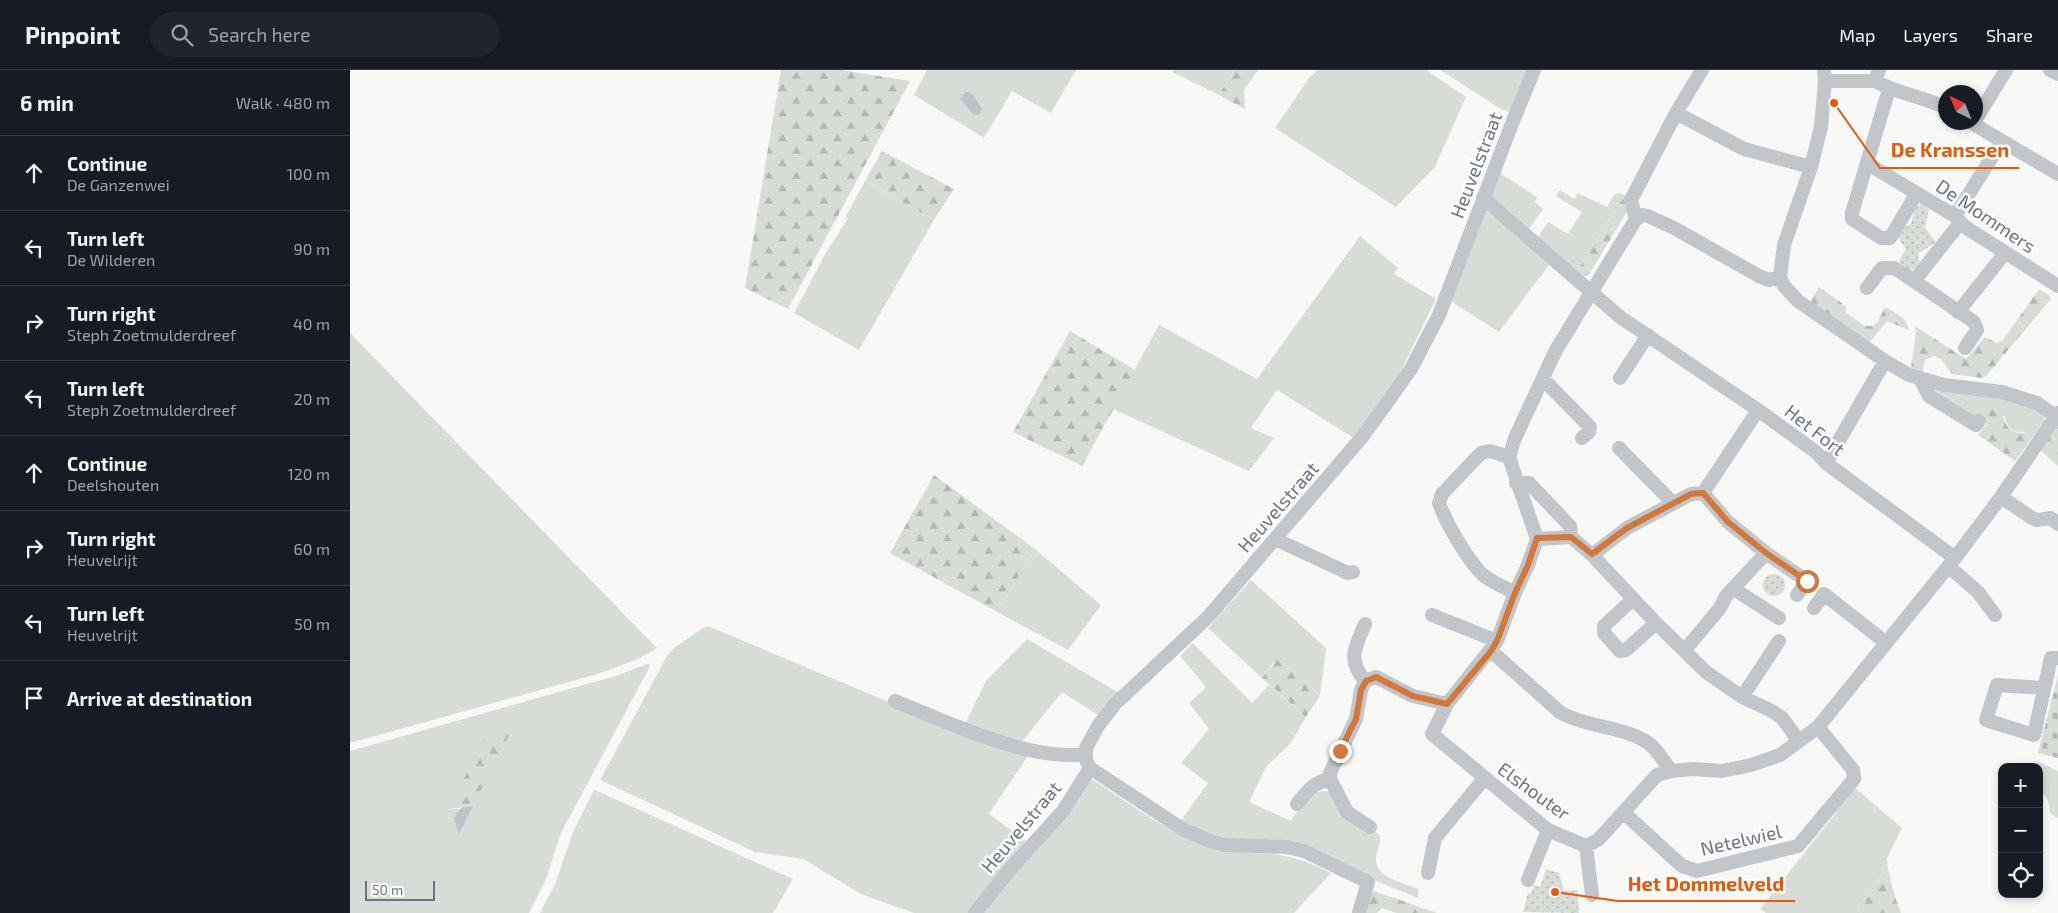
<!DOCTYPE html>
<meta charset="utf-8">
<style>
:root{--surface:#171b24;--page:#20242c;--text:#f1f3f6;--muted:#9ea1a6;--line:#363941}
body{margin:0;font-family:"Exo 2",sans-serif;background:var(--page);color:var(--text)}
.controls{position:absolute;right:15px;bottom:15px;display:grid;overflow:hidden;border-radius:10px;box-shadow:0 2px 8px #0003}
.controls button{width:45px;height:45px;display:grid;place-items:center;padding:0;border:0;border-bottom:1px solid var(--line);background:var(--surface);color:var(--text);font:25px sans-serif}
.compass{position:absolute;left:1588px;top:15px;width:45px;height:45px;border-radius:50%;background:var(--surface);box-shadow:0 2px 8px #0003;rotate:317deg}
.scale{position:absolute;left:15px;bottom:12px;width:70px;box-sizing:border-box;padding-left:5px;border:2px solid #6b7484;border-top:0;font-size:14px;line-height:18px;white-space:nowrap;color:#6b7484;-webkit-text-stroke:4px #fff;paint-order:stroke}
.stop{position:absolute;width:15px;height:15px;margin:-11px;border:4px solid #d1783d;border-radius:50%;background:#fff}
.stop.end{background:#d1783d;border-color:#fff;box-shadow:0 1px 5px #0008}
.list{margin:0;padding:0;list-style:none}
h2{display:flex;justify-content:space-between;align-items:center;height:65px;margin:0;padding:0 20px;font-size:21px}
h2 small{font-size:16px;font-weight:400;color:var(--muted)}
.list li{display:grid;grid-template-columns:32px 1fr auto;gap:15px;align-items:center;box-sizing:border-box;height:75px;padding:0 20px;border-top:1px solid var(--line)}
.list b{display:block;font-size:19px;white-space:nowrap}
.list p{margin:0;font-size:16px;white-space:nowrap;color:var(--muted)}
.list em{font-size:16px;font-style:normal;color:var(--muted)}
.icon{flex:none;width:28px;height:28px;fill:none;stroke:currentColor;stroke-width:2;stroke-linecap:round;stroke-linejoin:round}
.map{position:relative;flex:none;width:1708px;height:843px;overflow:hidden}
header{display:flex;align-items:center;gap:30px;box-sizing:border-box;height:70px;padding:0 25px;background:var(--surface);border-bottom:1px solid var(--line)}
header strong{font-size:24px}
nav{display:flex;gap:28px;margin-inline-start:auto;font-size:18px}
.search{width:350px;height:45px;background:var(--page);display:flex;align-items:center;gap:12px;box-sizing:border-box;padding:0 18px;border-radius:28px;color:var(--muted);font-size:19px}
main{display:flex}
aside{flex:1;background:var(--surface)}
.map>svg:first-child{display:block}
</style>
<header>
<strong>Pinpoint</strong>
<div class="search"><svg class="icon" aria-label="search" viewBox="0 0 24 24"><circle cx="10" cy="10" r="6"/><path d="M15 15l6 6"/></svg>Search here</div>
<nav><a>Map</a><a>Layers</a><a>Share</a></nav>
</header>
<main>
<aside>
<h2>6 min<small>Walk · 480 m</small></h2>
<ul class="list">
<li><svg class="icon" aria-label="ahead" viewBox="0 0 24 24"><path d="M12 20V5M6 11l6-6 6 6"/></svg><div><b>Continue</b><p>De Ganzenwei</p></div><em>100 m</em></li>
<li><svg class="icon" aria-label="left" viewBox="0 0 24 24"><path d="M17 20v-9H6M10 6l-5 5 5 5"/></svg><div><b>Turn left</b><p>De Wilderen</p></div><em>90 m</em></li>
<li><svg class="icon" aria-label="right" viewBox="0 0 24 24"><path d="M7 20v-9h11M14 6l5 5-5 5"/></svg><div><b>Turn right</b><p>Steph Zoetmulderdreef</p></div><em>40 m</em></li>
<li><svg class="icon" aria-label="left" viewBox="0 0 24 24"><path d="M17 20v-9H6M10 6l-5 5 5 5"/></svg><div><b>Turn left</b><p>Steph Zoetmulderdreef</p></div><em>20 m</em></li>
<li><svg class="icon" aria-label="ahead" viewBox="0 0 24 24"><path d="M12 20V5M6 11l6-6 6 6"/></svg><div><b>Continue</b><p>Deelshouten</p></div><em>120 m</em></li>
<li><svg class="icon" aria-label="right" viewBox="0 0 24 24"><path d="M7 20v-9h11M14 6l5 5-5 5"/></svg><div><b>Turn right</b><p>Heuvelrijt</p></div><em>60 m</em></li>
<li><svg class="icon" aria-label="left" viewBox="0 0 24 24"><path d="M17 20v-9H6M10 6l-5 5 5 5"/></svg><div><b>Turn left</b><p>Heuvelrijt</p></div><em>50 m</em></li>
<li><svg class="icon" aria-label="arrive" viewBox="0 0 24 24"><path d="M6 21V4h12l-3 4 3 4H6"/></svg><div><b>Arrive at destination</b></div></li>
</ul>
</aside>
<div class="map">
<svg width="1708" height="843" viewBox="0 0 1708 843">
<defs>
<pattern id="forest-firs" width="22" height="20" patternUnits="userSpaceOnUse" patternTransform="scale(1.25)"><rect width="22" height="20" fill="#d7ddd6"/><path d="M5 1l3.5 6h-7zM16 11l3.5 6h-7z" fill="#b2b8b3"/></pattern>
<pattern id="cemetery-stones" width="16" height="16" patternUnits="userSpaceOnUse" patternTransform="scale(1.25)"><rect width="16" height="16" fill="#d7ddd6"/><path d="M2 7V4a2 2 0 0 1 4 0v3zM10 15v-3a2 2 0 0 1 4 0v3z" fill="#b2b8b3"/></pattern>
<pattern id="park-dots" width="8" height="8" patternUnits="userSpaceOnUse" patternTransform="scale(1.25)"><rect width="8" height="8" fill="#d7ddd6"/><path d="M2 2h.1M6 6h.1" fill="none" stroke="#b2b8b3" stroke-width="1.8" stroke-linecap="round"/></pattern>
</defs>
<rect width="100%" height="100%" fill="#f8f8f6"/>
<!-- green -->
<path fill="#d7ddd6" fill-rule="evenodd" d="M 577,0 L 726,0 L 701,43 L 662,21 L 634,68 L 564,25 Z
M 824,0 L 884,0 L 869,25 L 822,2 Z
M 968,0 L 1076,0 L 1116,27 L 1085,97 L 1046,137 L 925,58 L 960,7 Z
M 1090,0 L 1177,0 L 1159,42 L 1151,39 Z
M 1150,103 L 1187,127 L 1185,132 L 1193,139 L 1179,159 L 1143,130 L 1140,123 Z
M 515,111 L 584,150 L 509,280 L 444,243 L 478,179 L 497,150 L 496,146 Z
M 1210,120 L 1224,129 L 1228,123 L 1257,137 L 1264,125 L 1269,123 L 1275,125 L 1227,201 L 1188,167 L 1198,152 L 1218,164 L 1232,142 L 1206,126 Z
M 1133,138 L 1201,192 L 1149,262 L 1097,229 Z
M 1010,166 L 1048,198 L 1044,204 L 1086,229 L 1041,321 L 1005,369 L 927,320 L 901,358 L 924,368 L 899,401 L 763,339 L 809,255 L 907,309 Z
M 0,263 L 307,578 L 286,590 L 248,604 L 0,673 Z
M 1585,319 C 1597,321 1608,324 1620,325 C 1642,328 1681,327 1695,349 L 1684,365 C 1666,357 1664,371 1654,346 L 1622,349 L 1584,323 Z
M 685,479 L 751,535 L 718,580 L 647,542 Z
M 901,510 L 976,578 L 970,625 L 929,590 L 923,593 L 912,608 L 858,558 Z
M 358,556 L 572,646 L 680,683 L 639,744 L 678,772 L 619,843 L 564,843 L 511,824 L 453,789 L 405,782 L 250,710 L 317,586 L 324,578 L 353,558 Z
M 677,569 L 771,624 L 751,647 L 712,622 L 671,673 L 615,654 L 636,611 Z
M 843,573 L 902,633 L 919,615 L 956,647 L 940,674 L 916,697 L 899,732 L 941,751 L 954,729 L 962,722 L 980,721 L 994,743 L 1029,764 C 1032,773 1027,778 1026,787 C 1024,808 1054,813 1069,819 L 1068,828 L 1012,805 L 967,781 L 879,772 L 830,752 L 858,713 L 831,693 L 859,659 L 839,633 L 856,617 L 830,586 Z
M 297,594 L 299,594 L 299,598 L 211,763 L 196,809 L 179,843 L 0,843 L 0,681 L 269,605 ZM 163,658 L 104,748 L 109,739 L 99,739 Z
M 1687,691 L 1708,701 L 1708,748 L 1701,744 L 1698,731 L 1689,718 L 1689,697 L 1681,697 Z
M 740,708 C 776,731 812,758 852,775 C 879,786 907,780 935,786 C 951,789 966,796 981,803 L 944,843 L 632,843 Z
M 1503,716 L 1552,758 L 1537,788 L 1538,799 L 1518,821 L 1508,840 L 1511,843 L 1416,843 L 1410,839 L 1485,744 Z
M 244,720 L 245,720 L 443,809 L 423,843 L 190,843 L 206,812 L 223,762 Z"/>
<!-- forest -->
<path fill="url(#forest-firs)" d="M 431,0 L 491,0 L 560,11 L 438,239 L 395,218 Z
M 884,0 L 908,0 L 894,20 L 895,39 L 869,25 Z
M 532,81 L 604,119 L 584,150 L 515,111 Z
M 1275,125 L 1278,140 L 1238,206 L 1233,206 L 1227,201 Z
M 1469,217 L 1496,236 L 1496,243 L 1515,256 L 1523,256 L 1528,251 L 1535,237 C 1543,242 1560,249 1558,260 L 1537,251 L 1519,273 L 1460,233 Z
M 1689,219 L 1701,227 L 1701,229 L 1637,305 L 1632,308 L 1602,304 L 1591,289 L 1584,286 L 1575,290 L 1572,304 L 1561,298 L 1566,263 L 1565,256 L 1616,289 L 1635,267 L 1647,273 L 1653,270 Z
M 720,261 L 785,300 L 732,396 L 663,362 Z
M 1632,336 C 1656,334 1650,351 1661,360 C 1666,365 1677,361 1684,365 L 1665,391 L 1628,365 L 1637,354 L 1633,348 L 1622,349 Z
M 1708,355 L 1708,396 L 1689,379 Z
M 584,405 L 685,479 L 647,542 L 540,483 Z
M 927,590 L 929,590 L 970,625 L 956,647 L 912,608 Z
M 163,657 L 123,736 L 99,739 L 137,662 Z
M 1538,799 L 1545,827 L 1551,843 L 1511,843 L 1508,840 L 1518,821 Z
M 1024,821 L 1087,843 L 1046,843 L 1032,838 L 1027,843 L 1012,843 L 1019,822 Z"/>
<!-- cemetery -->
<path fill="url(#cemetery-stones)" d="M 1708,605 L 1708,688 L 1688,683 Z"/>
<!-- park -->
<path fill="url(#park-dots)" d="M 1572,134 L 1579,140 L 1575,157 L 1586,172 L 1569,183 L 1568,186 L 1570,194 L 1560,202 L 1552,196 L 1549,191 L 1556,179 L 1546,165 L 1548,161 L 1561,154 L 1565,138 Z
M1413 515a11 11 0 1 1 22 0a11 11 0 1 1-22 0Z
M 1196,799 L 1209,803 L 1214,821 L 1227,820 L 1229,843 L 1173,842 L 1178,823 L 1181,824 L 1184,815 L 1190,817 Z"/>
<!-- water -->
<path fill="#bcc3c9" d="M 615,22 C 625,21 627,32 632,39 L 629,45 L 624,45 L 610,29 Z
M 123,736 L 109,764 L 104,748 C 109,738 112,737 123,736 Z"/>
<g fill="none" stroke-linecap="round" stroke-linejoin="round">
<!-- minor -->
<path stroke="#c2c5c9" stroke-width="14" d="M 1474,0 L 1475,11 L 1471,57 L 1461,97 L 1434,175 L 1430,207 L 1434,216 L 1448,231 L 1535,291 L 1559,305 L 1594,315 L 1652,322 L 1687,333 L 1708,348
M 1700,0 L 1708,4
M 1475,11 L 1525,11 L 1529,0
M 1525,11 C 1547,24 1573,26 1596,38
M 1539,19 L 1502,143 L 1502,149 L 1531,168 L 1540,168 L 1567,123
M 1326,43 L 1394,79 L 1461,97
M 1626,49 L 1656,0
M 1620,52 L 1708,104
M 1518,94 L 1605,146 L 1615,157 L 1708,216
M 1133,128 L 1270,247 L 1408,340 L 1466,382 L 1476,393 L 1605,488
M 1605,146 L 1652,71
M 1286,149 L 1281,130 L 1326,43 L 1352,0
M 1430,207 L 1419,210 L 1409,206 L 1324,158 L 1298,146 L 1293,145 L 1286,149 L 1206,280 L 1165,368 L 1159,387 L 1187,469 L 1178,495 L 1165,523 L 1147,571 L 1097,634 L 1082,664 L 1198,760 L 1236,776 L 1248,770 L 1307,705 L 1321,701 L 1343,699 L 1372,701 L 1401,695 L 1430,685 L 1468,657 L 1605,488 L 1651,427 L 1708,343
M 1564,211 L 1624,252 L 1627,260 L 1615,278
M 1517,218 L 1532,198 L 1544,198 L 1564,211 L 1610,153
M 1608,242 L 1655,183
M 1270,308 L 1298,265
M 1193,309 L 1240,357 L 1239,362 L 1232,368
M 1570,309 L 1579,326 L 1626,355 L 1629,351
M 1269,378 L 1323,433
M 1159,387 L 1140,381 L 1131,383 L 1092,424 L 1089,433 C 1096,453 1121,497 1137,508 C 1146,514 1156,518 1165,523
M 1476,393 L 1535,291
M 1166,413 L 1179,413 L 1220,456 L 1221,467 L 1242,485 L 1306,553 L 1356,602 L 1392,627 L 1422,641 L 1432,648 L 1449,671
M 1353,423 L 1378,452 L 1416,483 L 1457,511 L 1447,525
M 1651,427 L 1682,448 L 1687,450 L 1701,448 L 1708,454
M 925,469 L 998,503 L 1003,502
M 1187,469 L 1221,467
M 1242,485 L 1277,458 L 1341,424 L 1353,423 L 1408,340
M 1598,496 L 1628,522 L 1645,545
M 1384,519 L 1429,548
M 1283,529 L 1254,556 L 1254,563 L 1270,581 L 1276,580 L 1306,553
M 1464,538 L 1474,524 L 1535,572
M 1082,545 L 1147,571
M 1015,554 C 1005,577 997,590 1015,611
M 1340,574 L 1370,538 L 1376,526 L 1416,483
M 1141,581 L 1211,643 C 1238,658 1278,656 1302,676 C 1309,683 1315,693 1321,701
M 1694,618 L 1647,615 L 1636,650 L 1684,665 L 1701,588 L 1708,588
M 1392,627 L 1429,571
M 545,631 C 596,652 681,692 735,684
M 740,698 L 736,690 L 736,678 L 748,656 L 765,634 L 858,547 L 1013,366 L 1061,299 L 1089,245 L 1163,51 L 1184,0
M 740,698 L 834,760 L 860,771 L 875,775 L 937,777 L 954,781 L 1018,812 L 1009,843
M 947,734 C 957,721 964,712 980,709
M 1273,742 L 1332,796 L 1347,801 L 1448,776 L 1504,709 L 1503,700 L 1468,657
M 1020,757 L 997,742 L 980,709 L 980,703 L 1006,649 L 1011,620 L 1015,611 L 1026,607 L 1063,626 L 1097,634
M 1236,776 L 1242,825
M 1078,803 L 1085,768 L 1134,709
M 1178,810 L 1198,760
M 625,843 L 662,797 L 713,741 L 740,698"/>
</g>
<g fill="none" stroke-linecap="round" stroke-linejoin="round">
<!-- route -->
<path stroke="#d1783d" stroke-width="6" d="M 990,681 L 1006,649 L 1011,620 L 1016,611 L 1026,607 L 1063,626 L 1097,634 L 1141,581 L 1147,571 L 1165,523 L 1178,495 L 1187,468 L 1221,467 L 1242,484 L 1277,458 L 1341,424 L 1353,423 L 1378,452 L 1416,483 L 1457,511"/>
</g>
<g text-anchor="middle" stroke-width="5" stroke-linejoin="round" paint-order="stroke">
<!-- street labels -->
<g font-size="19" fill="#6b7484" stroke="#fff">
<text transform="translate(1126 95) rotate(-69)" y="7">Heuvelstraat</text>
<text transform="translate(1636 146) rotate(34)" y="7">De Mommers</text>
<text transform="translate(1465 360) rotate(38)" y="7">Het Fort</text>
<text transform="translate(928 437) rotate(-49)" y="7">Heuvelstraat</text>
<text transform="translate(1184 721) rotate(36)" y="7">Elshouter</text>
<text transform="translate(671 757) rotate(-50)" y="7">Heuvelstraat</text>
<text transform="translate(1391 770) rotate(-13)" y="7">Netelwiel</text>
</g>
</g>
<!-- callouts -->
<path fill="none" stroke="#e8590c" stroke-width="2" d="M1484 33L1530 98H1669M1205 822L1268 831H1445"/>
<g fill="#e8590c" stroke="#fff" stroke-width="2">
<circle cx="1484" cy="33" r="5"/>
<circle cx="1205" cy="822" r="5"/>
</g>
<g font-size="20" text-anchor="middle" font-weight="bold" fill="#e8590c" stroke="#fff" stroke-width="5" stroke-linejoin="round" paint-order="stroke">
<text x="1600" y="87">De Kranssen</text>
<text x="1356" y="821">Het Dommelveld</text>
</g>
</svg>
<div class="controls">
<button>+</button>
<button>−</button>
<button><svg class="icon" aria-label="locate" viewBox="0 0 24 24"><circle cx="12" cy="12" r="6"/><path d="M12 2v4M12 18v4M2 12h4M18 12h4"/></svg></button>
</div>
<svg class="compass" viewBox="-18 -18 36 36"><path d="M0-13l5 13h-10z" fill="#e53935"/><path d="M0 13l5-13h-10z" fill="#9ea1a6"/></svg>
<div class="scale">50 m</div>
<div class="stop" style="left:1457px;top:511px"></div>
<div class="stop end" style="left:990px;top:681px"></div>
</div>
</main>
